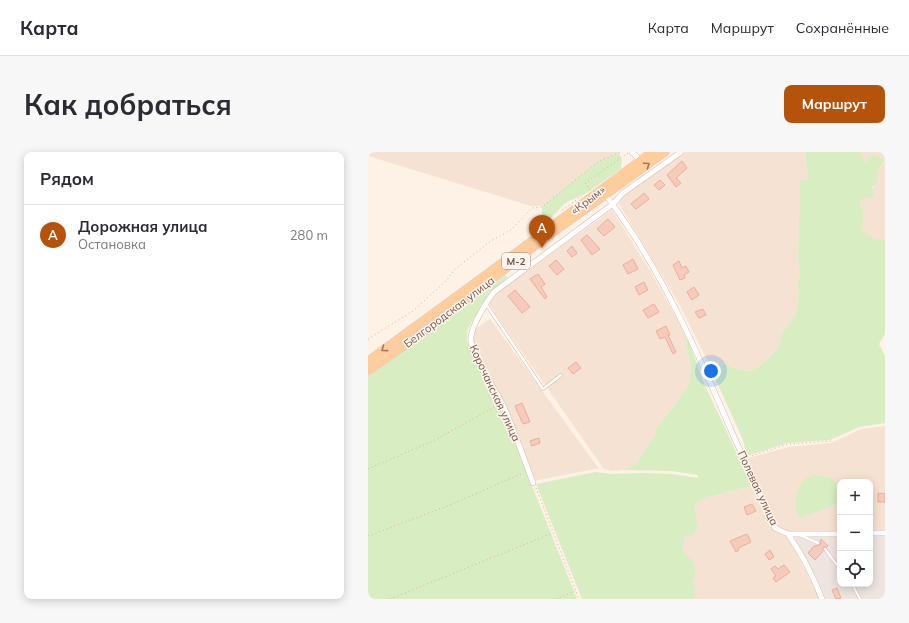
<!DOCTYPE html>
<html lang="ru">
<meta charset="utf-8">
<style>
:root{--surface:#fff;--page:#f7f7f7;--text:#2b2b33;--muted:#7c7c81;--line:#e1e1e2;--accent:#b45309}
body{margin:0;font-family:Mulish,sans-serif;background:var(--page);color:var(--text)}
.controls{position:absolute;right:12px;bottom:12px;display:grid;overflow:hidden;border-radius:8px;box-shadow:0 2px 10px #0003}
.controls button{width:36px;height:36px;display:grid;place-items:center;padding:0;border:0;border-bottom:1px solid var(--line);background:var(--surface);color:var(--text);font:20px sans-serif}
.you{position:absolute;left:343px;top:219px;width:14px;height:14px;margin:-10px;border:3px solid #fff;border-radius:50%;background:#1a73e8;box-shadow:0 0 0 6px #1a73e833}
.badge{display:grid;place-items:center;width:26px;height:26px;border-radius:50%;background:var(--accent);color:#fff;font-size:13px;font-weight:700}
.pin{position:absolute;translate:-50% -33px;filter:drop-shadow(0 1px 2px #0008)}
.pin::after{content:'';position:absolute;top:21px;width:14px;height:12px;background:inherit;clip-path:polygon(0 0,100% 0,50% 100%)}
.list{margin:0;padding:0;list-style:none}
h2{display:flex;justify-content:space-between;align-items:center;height:52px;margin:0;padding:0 16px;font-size:17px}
h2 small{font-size:13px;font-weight:400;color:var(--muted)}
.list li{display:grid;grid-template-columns:26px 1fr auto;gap:12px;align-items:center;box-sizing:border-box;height:60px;padding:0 16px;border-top:1px solid var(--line)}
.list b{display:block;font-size:15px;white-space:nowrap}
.list p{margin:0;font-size:13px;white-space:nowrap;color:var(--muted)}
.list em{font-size:13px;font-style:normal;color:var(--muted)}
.icon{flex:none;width:22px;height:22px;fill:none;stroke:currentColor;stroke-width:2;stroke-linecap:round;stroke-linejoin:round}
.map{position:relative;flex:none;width:517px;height:447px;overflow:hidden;border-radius:8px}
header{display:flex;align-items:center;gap:24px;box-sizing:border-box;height:56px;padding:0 20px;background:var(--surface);border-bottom:1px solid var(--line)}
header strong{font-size:19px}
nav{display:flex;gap:22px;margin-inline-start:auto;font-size:14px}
.intro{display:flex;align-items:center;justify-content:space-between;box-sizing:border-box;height:96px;padding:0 24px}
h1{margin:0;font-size:28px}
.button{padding:10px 18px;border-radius:8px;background:var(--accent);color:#fff;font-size:14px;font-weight:700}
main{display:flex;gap:24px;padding:0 24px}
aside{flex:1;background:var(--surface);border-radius:8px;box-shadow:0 2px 10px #0003}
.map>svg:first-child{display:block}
</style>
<header>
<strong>Карта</strong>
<nav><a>Карта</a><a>Маршрут</a><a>Сохранённые</a></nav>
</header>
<div class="intro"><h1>Как добраться</h1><a class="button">Маршрут</a></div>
<main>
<aside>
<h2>Рядом<small></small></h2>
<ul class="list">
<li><span class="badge">A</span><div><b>Дорожная улица</b><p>Остановка</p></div><em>280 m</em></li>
</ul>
</aside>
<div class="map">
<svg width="517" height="447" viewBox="0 0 517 447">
<rect width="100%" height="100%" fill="#fef1e6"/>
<!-- residential -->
<path fill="#f6e2d3" d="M 0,0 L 251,0 L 251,1 L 231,8 L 174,54 L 163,54 L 0,4 Z
M 317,0 L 437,0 L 440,28 L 432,28 L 430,108 L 432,124 L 429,131 L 431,140 L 428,162 L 414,181 L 410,196 L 393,213 L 382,219 L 372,218 L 359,213 L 344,211 L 338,206 L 310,150 L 251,52 L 251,47 Z
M 492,0 L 517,0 L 517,8 L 505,2 L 497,10 Z
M 517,9 L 517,88 L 509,88 L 501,84 L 494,77 L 496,60 L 492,56 L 494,47 L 509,31 L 509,20 Z
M 244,58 L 281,117 L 319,185 L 318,193 L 323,214 L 321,233 L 288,277 L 288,281 L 269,311 L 255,318 L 244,319 L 236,317 L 127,162 L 121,151 L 123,145 Z
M 122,167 L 231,317 L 227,317 L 166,329 L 135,250 L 105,193 L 104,185 L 106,178 Z
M 517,274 L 517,379 L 502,379 L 502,330 L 472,330 L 472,380 L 431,380 L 419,379 L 409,374 L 403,362 L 380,306 L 421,295 L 463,291 L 493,277 Z
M 384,334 L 398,366 L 406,378 L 418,385 L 426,397 L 445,433 L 451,447 L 326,447 L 324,431 L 315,401 L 317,384 L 328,362 L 327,353 L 333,347 Z"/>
<!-- industrial -->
<path fill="#eee5e0" d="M 502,383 L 517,383 L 517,447 L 457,447 L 427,390 L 428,385 L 472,384 L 472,432 L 502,432 Z"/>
<!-- green -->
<path fill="#d9edc3" d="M 437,0 L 492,0 L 497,10 L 505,2 L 517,8 L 509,20 L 509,31 L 504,35 L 507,45 L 494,47 L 492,55 L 496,60 L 494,77 C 502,85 506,88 517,88 L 517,182 L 511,192 L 517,204 L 517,271 L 491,275 L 462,288 L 419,291 L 379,304 L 375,288 L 338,206 L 344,211 L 359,213 L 372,218 L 382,219 L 393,213 L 410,196 L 414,181 L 428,162 L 431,140 L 429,131 L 432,124 L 430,108 L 432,27 L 440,28 Z
M 251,1 L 254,9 L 253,17 L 217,42 L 201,49 L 196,52 L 174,75 L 174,54 L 231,8 Z
M 137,123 L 139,126 L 120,144 L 99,178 L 99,190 L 131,251 L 209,447 L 0,447 L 0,222 Z
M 319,185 L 335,229 L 384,334 L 333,347 L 327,353 L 329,376 L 324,384 L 317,384 L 315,400 C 326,409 331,417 324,431 L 327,435 L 326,447 L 214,447 L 168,332 L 227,320 L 244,322 L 275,321 L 303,322 L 330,326 L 330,323 L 304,319 L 255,318 L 269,311 L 288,281 L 288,277 L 321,233 L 323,214 L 318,193 Z
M 445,323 L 463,325 L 469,333 L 469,352 L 431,366 C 425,355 427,339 435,329 C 437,326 442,325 445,323 Z"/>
<!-- building -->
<path fill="#f6cbbb" stroke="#e9ae9a" d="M 314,9 L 319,16 L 308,26 L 313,31 L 308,35 L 299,23 Z
M 292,28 L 297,33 L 291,38 L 286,33 Z
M 276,41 L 281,47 L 268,57 L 263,52 Z
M 240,67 L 247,75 L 236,84 L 229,77 Z
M 219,83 L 232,97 L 224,103 L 213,88 Z
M 204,94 L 209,101 L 204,105 L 199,99 Z
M 265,107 L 270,117 L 260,122 L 255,113 Z
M 188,108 L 196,117 L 189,123 L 181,114 Z
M 311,109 L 314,116 L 318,114 L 321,120 L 316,123 L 317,126 L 312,128 L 305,113 Z
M 170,122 L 177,132 L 173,135 L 179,145 L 177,147 L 162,127 Z
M 276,130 L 280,138 L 271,143 L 267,135 Z
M 326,135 L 331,143 L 324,148 L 319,140 Z
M 147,138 L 162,155 L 154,161 L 140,144 Z
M 286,152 L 291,160 L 280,166 L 275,158 Z
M 335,157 L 338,163 L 331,166 L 327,160 Z
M 298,174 L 302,183 L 300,183 L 308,200 L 305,202 L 297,185 L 292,187 L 288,179 Z
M 208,210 L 213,216 L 205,222 L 200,216 Z
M 154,251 L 162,270 L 155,272 L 147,254 Z
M 171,286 L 172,291 L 164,294 L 162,289 Z
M 510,341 L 517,342 L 517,350 L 510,350 Z
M 384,352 L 388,359 L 379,363 L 376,355 Z
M 379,382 L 383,390 L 370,396 L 371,398 L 368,400 L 362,389 Z
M 453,387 L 460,394 L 459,395 L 455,395 L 455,399 L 447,408 L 440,401 L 446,394 L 452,393 Z
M 402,398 L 406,405 L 401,408 L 397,402 Z
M 416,413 L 422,420 L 408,430 L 405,426 L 408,424 L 403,417 L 407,414 L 410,417 Z
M 469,436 L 473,446 L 471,447 L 468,447 L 464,438 Z"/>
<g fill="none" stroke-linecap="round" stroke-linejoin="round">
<defs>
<path id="lane" d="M 118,152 L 175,237 L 193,223
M 432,383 L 450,391
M 457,397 L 472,417
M 484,432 L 492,447"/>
<path id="street" d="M 264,0 L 272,8
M 237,42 C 293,116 330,201 366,285 C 380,315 394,346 407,376 L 420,382 L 472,382
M 165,331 C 155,304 146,277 134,251 C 125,233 105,208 103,189 C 101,177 119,149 126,140 L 245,52 L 255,41 L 313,0
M 502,381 L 517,381
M 420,382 C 434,402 445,424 454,447"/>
<path id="primary" d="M 180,77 L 284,0
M 0,209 L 164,89
M 0,219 L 58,178 L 173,89 L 297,0"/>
</defs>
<!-- lane casing -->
<use href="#lane" stroke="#d4baad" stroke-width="3.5"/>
<!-- street casing -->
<use href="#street" stroke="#d4baad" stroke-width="6"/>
<!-- primary casing -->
<use href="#primary" stroke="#dacfcc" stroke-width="9"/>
<!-- path -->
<path stroke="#dbae9e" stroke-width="1" stroke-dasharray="1 3" stroke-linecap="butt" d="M 222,38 L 217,31 L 260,1
M 194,58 L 214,44
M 0,187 L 45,159 L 78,129 L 87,117 L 123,89 L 144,77 L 164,56 L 174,55 L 231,9 L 253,0
M 380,305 L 420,292 L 463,289
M 0,317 L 65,289 L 130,253
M 168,336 L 211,447
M 0,384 L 82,353 L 155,321
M 22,447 L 185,381
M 188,447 L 207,439"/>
<!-- lane -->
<use href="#lane" stroke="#fff" stroke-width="2.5"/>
<!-- street -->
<use href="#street" stroke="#fff" stroke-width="5"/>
<!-- primary -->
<use href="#primary" stroke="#ffcd9c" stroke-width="8"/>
</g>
<!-- one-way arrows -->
<defs><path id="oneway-chevron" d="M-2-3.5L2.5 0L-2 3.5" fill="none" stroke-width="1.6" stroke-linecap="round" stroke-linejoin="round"/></defs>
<g stroke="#a27861">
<use href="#oneway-chevron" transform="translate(279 13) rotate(-35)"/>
<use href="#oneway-chevron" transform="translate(16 197) rotate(144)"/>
</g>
<g text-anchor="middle" stroke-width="3" stroke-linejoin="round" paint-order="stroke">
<!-- shield labels -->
<rect fill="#fff6ee" stroke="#a2847a" stroke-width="1" x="134" y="101" width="28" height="16" rx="3"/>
<g font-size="10" font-weight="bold" fill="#7a5348">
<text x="148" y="113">М-2</text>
</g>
<!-- street labels -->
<g font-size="11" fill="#7a5348" stroke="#fff6ee">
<text transform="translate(220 48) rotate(-37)" y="4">«Крым»</text>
<text transform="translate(81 160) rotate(-37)" y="4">Белгородская улица</text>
<text transform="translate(127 241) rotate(65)" y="4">Корочанская улица</text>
<text transform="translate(390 336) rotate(65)" y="4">Полевая улица</text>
</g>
</g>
</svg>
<div class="controls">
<button>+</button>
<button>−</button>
<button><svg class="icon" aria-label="locate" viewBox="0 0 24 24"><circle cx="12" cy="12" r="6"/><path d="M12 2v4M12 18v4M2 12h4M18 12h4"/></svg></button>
</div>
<div class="you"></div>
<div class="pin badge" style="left:174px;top:96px">A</div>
</div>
</main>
